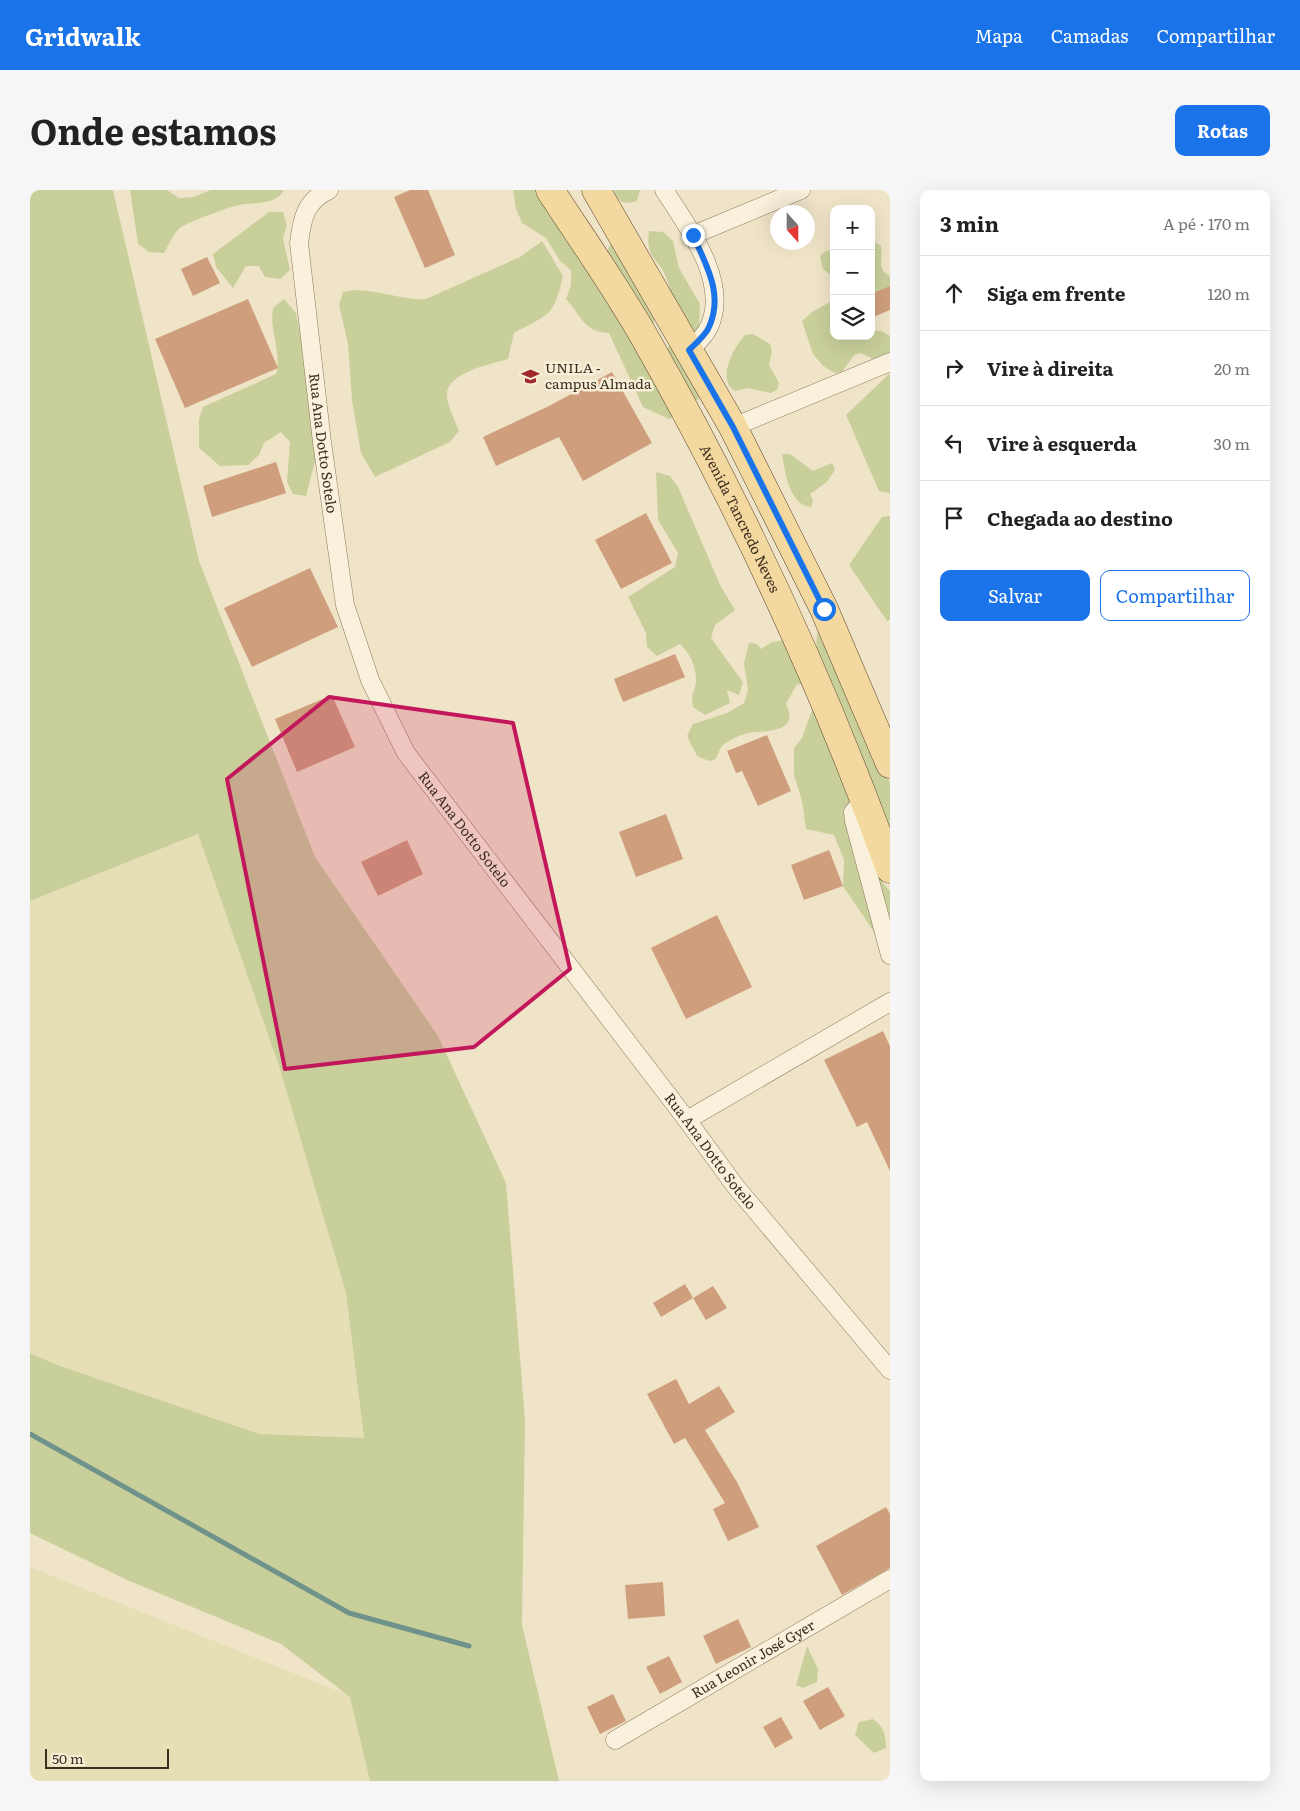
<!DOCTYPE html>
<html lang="pt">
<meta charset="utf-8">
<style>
:root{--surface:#fff;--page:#f6f6f6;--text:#222;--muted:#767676;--line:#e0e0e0;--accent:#1a73e8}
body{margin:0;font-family:Literata,serif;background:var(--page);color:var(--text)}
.controls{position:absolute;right:15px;top:15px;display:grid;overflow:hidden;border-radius:10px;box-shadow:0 5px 20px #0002}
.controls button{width:45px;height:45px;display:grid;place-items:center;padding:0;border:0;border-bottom:1px solid var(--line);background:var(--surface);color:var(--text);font:25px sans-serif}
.compass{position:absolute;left:740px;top:15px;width:45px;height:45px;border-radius:50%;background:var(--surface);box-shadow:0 5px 20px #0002;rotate:159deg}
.scale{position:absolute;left:15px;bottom:12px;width:124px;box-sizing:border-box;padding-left:5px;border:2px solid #3d2e20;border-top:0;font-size:14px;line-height:18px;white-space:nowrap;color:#3d2e20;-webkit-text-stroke:4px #f7eed8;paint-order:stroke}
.stop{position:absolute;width:15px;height:15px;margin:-11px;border:4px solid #1a73e8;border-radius:50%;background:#fff}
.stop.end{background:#1a73e8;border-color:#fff;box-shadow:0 1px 5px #0008}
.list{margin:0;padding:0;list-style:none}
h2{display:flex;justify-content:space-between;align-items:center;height:65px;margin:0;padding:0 20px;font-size:21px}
h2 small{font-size:16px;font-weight:400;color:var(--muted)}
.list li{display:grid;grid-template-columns:32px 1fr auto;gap:15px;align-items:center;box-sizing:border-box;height:75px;padding:0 20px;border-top:1px solid var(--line)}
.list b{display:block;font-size:19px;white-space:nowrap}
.list em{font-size:16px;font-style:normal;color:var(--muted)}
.actions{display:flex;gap:10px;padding:15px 20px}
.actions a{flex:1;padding:11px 0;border:1px solid var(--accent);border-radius:10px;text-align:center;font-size:18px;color:var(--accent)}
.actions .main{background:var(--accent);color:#fff}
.icon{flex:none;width:28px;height:28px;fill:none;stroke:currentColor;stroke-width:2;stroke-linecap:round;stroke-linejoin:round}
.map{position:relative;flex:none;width:860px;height:1591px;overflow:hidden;border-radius:10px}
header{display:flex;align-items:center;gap:30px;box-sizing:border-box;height:70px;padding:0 25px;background:var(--accent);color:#fff}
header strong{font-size:24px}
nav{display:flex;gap:28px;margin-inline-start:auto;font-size:18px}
.intro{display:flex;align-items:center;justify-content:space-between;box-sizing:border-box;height:120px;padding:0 30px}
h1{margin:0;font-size:35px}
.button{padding:12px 22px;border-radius:10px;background:var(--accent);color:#fff;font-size:18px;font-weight:700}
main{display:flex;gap:30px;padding:0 30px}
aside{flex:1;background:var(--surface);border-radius:10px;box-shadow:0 5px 20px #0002}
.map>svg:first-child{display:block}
</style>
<header>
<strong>Gridwalk</strong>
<nav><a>Mapa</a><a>Camadas</a><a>Compartilhar</a></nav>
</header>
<div class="intro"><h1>Onde estamos</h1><a class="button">Rotas</a></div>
<main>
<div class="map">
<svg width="860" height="1591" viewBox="0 0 860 1591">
<rect width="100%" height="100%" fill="#f0e4c8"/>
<!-- farmland -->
<path fill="#e6deb5" d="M 168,644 L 249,876 L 316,1103 L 334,1249 L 230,1244 L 30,1176 L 0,1163 L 0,711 Z
M 0,1377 L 333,1511 L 345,1591 L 0,1591 Z"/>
<!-- green -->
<path fill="#c9cf9b" d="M 0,0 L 83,0 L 169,371 L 285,667 L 408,846 L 476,993 L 495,1230 L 492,1435 L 529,1591 L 340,1591 L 320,1507 L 251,1454 L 95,1389 L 0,1343 L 0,1163 L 30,1176 L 230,1244 L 334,1248 L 316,1103 L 249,876 L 168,644 L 0,711 Z
M 100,0 L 137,0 L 149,8 L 163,7 L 181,0 L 254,0 C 245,16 224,12 209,15 C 199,17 159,32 151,37 C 144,42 139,55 134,63 L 119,62 L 108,54 Z
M 483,0 L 520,0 L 575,64 L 582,52 L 627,117 L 621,145 L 623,158 L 637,159 L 646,148 C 643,129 643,108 637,90 C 630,67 615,71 619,41 L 633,42 L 643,51 L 649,78 L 670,114 L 669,142 L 673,205 C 660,215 655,224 639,229 L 613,217 L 579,143 C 553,142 552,126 536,109 L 541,95 L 541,80 L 530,71 L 516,48 L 492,33 L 486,19 Z
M 584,0 L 610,0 L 607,11 C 595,15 587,13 584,0 Z
M 239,22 L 253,22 L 257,36 L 253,48 L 260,80 L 250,89 L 235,87 L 229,76 L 216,76 L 203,98 L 186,77 L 183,64 Z
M 512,51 L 533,86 C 523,128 520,123 484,143 L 478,169 C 461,174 413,183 417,208 C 419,219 425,231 429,241 L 420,252 L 345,287 L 331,263 L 322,210 L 318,154 L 309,115 L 313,102 C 340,95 368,111 396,109 L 490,67 Z
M 845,52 L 851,56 C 853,70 846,79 860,86 L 860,105 L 841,106 L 841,54 Z
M 804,60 L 804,88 L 793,79 L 790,66 L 796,61 Z
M 254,109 L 266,123 L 275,167 L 286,267 L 276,306 L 263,304 L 257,292 L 260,252 L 251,242 L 234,253 L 229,265 L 218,275 L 190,276 L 169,258 L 169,229 L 173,217 L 246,184 C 252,161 239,141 243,118 Z
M 804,110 L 804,146 L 841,146 L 841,140 L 851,141 L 860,146 L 860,165 L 849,172 L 831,163 L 824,165 L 812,182 L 805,183 L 793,176 L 783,164 L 772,131 L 782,122 Z
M 723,144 L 740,154 L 742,161 L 739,175 L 749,193 L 747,200 L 741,203 L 719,198 L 705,201 C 686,189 704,157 715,145 Z
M 860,183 L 860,303 L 849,301 L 816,225 Z
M 752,264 L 760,264 L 783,281 L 802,273 L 805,280 L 797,292 L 780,304 L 783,310 L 781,317 C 759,315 755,282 752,264 Z
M 626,282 L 640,286 L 648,297 L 691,397 L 705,420 L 685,435 L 681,448 L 713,492 L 709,505 L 697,500 L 700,513 L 675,525 L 663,517 C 660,501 666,501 666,490 C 666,475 660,464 650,454 L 627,466 L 617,457 L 616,443 L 598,407 L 645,377 L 648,363 L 628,330 Z
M 860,326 L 860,430 L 857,431 L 819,375 L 852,327 Z
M 789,437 L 860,593 L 860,662 L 843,681 L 860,701 L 860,750 L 844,742 L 813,696 L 814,670 L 804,645 L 776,639 L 772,611 L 764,585 L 764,558 L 772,548 L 786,509 L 781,496 L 767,494 L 756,514 C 769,540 742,541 725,542 C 716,542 700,549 693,555 C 690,558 688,564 686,569 L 679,571 L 667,566 L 657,546 L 663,534 L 697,523 L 714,513 L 718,500 L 714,473 L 719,453 L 727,454 L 731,459 L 742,452 L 756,450 L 816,527 C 805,500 778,467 789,437 Z
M 777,1456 L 788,1479 L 787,1492 L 773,1498 L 766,1495 Z
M 843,1529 C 854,1537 856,1545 856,1558 L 844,1563 L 825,1545 L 829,1532 Z"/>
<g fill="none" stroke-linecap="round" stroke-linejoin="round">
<!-- stream -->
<path stroke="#6f938a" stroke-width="5" d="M 0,1244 L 319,1423 L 439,1456"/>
</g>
<!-- building -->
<path fill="#cf9f7d" d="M 380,0 L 398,0 L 425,65 L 395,78 L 364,7 Z
M 177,67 L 190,93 L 163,106 L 151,79 Z
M 860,96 L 860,120 L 841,128 L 841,104 Z
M 218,109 L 248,178 L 155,218 L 125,149 Z
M 582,182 L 622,253 L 553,291 L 529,247 L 466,276 L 453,247 L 519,216 Z
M 246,272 L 256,303 L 182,327 L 173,296 Z
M 616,323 L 642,373 L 591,399 L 565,350 Z
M 280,378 L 308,437 L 222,477 L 194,418 Z
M 645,464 L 655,487 L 593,512 L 584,489 Z
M 302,505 L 325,557 L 267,582 L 245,529 Z
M 737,545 L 761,601 L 728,616 L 712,581 L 706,583 L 697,561 Z
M 636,624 L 653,669 L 606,687 L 589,642 Z
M 377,650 L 393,684 L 348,706 L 331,672 Z
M 799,660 L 813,696 L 774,710 L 761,675 Z
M 687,725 L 722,797 L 656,829 L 621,758 Z
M 853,841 L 860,856 L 860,981 L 837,932 L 827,937 L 794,870 Z
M 655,1094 L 663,1108 L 631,1127 L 623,1113 Z
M 683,1096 L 697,1118 L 676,1130 L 663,1108 Z
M 646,1189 L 659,1214 L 689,1196 L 705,1222 L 675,1240 L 707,1292 L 729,1337 L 698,1351 L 683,1319 L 695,1313 L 655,1248 L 644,1254 L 617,1204 Z
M 856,1317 L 860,1324 L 860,1378 L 812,1405 L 786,1356 Z
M 633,1392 L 635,1426 L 598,1429 L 595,1395 Z
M 708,1429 L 721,1457 L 686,1474 L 673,1446 Z
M 639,1466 L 652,1492 L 630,1504 L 616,1477 Z
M 798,1497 L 815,1526 L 790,1540 L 773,1511 Z
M 583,1504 L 596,1531 L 570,1544 L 557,1517 Z
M 751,1527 L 763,1548 L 745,1558 L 733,1537 Z"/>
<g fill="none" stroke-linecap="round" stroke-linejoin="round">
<defs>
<g id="street">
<path id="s1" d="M 299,0 C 275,11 272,29 269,53 L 292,252 L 315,415 L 340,490 L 376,563 L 657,930 L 706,997 L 860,1180"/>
<path d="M 634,0 C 658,37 700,92 679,137 C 675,146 666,154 659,161"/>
<path d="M 663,45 L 771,0"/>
<path d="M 703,237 L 860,172"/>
<path d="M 835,609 L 823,622 L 824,631 L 860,765"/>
<path d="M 657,930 L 860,812"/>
<path id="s2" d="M 585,1550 L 860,1389"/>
</g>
<g id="primary">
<path id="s3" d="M 520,0 C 552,49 586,97 615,148 C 711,317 794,496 860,679"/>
<path d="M 566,0 L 703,237 L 794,419 L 860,574"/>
</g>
</defs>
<!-- street casing -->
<use href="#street" stroke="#8d765c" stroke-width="19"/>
<!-- primary casing -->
<use href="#primary" stroke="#5b4430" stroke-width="29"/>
<!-- street -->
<use href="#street" stroke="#faf1dc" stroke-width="18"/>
<!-- primary -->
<use href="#primary" stroke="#f3d9a0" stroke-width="28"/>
</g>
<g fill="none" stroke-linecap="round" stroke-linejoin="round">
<!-- route -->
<path stroke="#1a73e8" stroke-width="6" d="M 663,45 C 676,75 694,104 679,137 C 676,145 666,153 659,160 L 703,237 L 794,419"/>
</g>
<!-- marked area -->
<path fill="#c2185b" fill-opacity="0.2" stroke="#c2185b" stroke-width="4" stroke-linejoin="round" d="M 299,507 L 483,533 L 540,779 L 444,857 L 255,879 L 197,589 Z"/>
<!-- icons -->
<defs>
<symbol id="university-bare" viewBox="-9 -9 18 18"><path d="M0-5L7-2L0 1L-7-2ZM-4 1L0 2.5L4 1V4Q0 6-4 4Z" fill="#9e2a2b" stroke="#f7eed8" stroke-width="2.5" paint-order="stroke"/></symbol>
</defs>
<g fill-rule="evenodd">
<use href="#university-bare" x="488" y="174" width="25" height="25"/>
</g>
<g text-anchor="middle" stroke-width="5" stroke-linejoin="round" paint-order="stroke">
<!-- poi labels -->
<g font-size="14" fill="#3d2e20" stroke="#f7eed8" text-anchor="start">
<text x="515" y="183">UNILA -<tspan x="515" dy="16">campus Almada</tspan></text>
</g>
<!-- street labels -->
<g font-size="14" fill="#3d2e20" stroke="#f7eed8">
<text dy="5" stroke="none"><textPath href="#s1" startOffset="266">Rua Ana Dotto Sotelo</textPath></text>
<text dy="5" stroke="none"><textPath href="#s3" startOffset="380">Avenida Tancredo Neves</textPath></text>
<text dy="5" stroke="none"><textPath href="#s1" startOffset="686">Rua Ana Dotto Sotelo</textPath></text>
<text dy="5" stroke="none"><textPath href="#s1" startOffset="1091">Rua Ana Dotto Sotelo</textPath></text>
<text dy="5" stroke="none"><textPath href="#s2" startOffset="160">Rua Leonir José Gyer</textPath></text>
</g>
</g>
</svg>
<div class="controls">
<button>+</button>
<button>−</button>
<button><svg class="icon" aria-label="layers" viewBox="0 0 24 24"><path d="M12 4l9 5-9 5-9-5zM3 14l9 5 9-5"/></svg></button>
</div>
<svg class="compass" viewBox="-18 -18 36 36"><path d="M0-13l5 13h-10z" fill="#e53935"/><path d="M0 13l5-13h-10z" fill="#767676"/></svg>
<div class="scale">50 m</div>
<div class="stop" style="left:794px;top:419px"></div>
<div class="stop end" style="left:663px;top:45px"></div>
</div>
<aside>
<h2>3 min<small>A pé · 170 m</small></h2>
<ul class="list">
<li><svg class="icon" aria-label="ahead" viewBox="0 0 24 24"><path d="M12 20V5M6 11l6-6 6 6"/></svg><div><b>Siga em frente</b></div><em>120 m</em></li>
<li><svg class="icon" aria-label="right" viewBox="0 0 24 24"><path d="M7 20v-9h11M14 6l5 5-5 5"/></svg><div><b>Vire à direita</b></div><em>20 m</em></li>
<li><svg class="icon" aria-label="left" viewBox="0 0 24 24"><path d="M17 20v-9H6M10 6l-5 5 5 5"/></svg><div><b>Vire à esquerda</b></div><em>30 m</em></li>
<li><svg class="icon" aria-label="arrive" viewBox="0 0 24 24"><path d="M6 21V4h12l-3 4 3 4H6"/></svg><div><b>Chegada ao destino</b></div></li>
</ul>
<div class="actions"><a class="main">Salvar</a><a>Compartilhar</a></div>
</aside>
</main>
